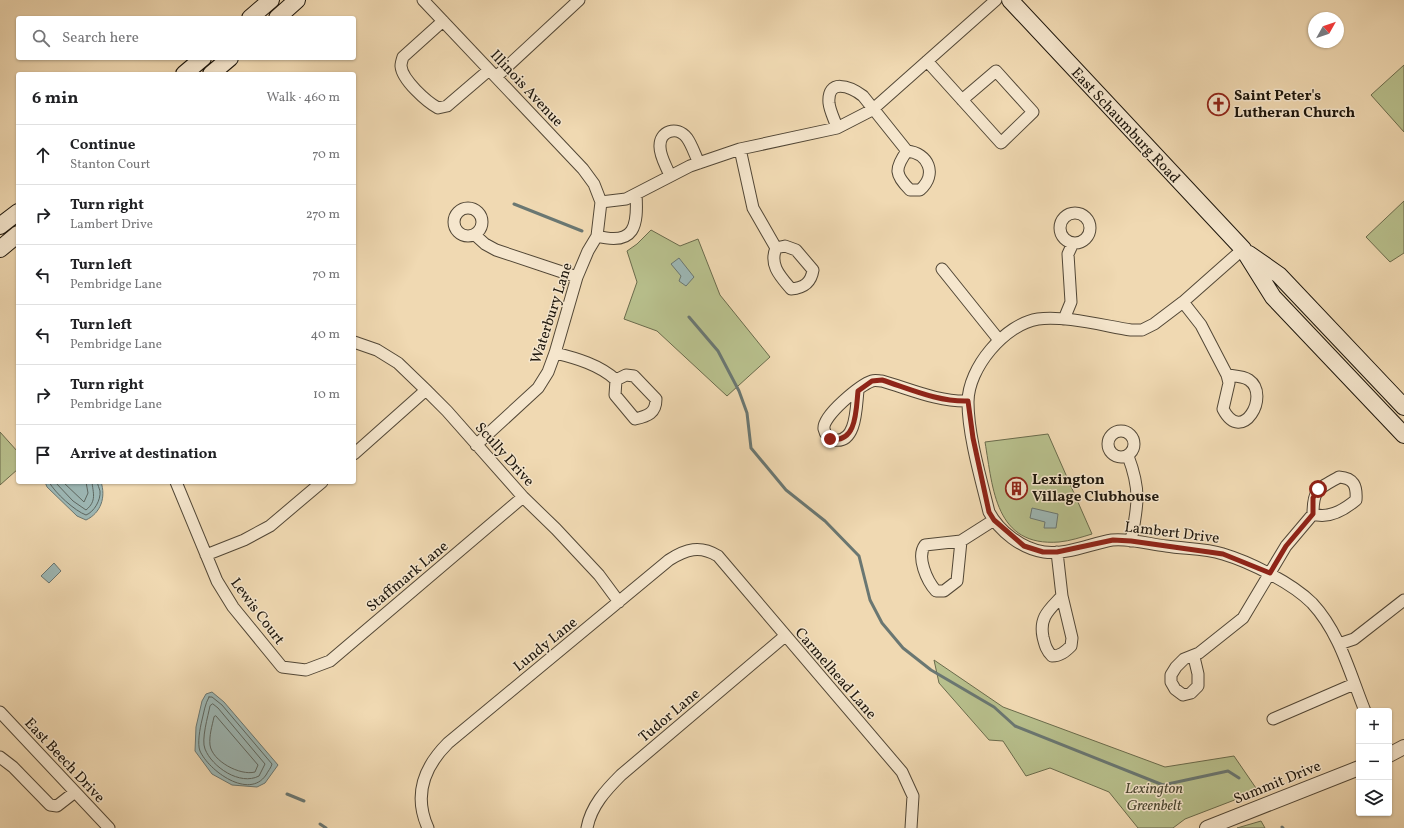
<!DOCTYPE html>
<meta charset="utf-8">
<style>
:root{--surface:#fff;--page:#f6f6f6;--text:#202124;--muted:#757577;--line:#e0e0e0}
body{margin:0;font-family:Vollkorn,serif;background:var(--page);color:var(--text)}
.controls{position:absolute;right:12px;bottom:12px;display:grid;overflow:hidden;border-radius:4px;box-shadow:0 1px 3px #0004}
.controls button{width:36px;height:36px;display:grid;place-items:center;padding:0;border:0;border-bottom:1px solid var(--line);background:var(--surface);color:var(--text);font:20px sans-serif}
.compass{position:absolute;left:1308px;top:12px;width:36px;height:36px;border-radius:50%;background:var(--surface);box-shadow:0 1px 3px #0004;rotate:50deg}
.stop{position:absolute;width:12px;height:12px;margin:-9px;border:3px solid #8f2418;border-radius:50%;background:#fff}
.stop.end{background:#8f2418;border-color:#fff;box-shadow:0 1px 4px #0008}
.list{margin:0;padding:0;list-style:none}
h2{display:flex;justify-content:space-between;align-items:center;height:52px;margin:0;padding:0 16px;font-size:17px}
h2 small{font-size:13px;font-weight:400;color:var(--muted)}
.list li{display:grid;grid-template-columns:26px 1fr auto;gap:12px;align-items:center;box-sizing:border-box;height:60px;padding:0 16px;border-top:1px solid var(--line)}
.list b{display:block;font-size:15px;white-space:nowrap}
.list p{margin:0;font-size:13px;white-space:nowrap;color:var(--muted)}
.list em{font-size:13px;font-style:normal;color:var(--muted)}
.icon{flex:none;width:22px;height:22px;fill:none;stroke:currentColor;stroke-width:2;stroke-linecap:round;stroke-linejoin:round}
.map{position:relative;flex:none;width:1404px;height:828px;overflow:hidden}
.search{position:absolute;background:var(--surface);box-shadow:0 1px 3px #0004;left:16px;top:16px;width:340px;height:44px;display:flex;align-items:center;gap:10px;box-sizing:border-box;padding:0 14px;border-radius:4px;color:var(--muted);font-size:15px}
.panel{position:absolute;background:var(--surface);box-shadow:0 1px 3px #0004;left:16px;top:72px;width:340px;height:412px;border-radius:4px}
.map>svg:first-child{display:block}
</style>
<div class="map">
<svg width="1404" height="828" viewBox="0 0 1404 828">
<rect width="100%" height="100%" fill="#f0d9b2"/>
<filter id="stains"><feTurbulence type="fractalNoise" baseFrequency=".005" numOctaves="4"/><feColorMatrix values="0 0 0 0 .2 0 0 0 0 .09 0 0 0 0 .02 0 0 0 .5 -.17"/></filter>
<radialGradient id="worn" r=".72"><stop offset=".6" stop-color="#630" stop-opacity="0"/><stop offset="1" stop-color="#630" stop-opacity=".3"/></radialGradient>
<!-- green -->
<path fill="#b8c08d" stroke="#6a6b4c" d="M 1404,65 L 1404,132 L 1371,95 Z
M 1404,201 L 1404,253 L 1390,262 L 1366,237 Z
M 651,230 L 680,246 L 698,239 L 720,295 L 770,357 L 727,396 L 657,331 L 624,319 L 637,282 L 627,251 L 637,244 Z
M 0,432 L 18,452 L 18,469 L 0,485 Z
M 1048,434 L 1092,534 C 1082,537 1070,541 1059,542 C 995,547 993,489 985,442 Z
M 934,660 L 1003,707 L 1165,767 L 1234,756 L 1258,791 L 1185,819 L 1173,828 L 1138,828 L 1109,792 L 1050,768 L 1026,776 L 1003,741 L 989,740 L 939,683 Z
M 1261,821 L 1265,828 L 1237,828 Z"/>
<!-- water -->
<path fill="#9db8b6" stroke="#6a7772" d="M 679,258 L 694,277 L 686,286 L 679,281 L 681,276 L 671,264 Z
M 45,482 L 101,482 C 106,497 101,513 86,520 L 77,516 L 47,487 Z
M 1032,508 L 1058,514 L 1056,528 L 1044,528 L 1045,522 L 1030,518 Z
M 54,563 L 61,571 L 49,583 L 41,576 Z
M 212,692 L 224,702 L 278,765 L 265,783 L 257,787 L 232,785 L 212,774 L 195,751 L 196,727 L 202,701 L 206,694 Z"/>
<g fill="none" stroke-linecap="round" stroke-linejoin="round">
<!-- shore -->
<path stroke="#5d6761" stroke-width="1" d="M 49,482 C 55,493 75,511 86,515 C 94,512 101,500 100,491 C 99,488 98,485 97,482
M 55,482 L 73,501 L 86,510 C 97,501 93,493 92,482
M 63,482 L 84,502 L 88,493 L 86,482
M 209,697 L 212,697 L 222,705 L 272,764 C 271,768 268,771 266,775 C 249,800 209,771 200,751 C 197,744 200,728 202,720 C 204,712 205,704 209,697 Z
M 213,704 L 218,708 L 265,764 L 259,776 C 240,786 212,767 205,749 C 201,740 208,716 210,706 Z
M 216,716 L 258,765 L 255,772 C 240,776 212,761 210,745 C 209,736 212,726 214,717 Z"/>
<!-- stream -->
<path stroke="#6a7772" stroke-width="3" d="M 514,204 L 582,231
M 689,317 L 718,351 L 739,391 L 747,413 L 751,448 L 786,490 L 825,521 L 859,556 L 870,600 L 882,623 L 903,648 L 931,670 L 994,707 L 1015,726 L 1163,785 L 1228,771 L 1239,778
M 287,794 L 304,801
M 320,824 L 326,828
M 1282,827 L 1283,828"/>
<defs>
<path id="minor" d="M 423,0 L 583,169 L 594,184 L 601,202
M 443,21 L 403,57 C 402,60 401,64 401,66 C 402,80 427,102 438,108 L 447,106 L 489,70
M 927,61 L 1001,143 L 1033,112 L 996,71 L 962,100
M 496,77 L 579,0
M 837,128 C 835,120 830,112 829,103 C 827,78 850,86 863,96 L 907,151 C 928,153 938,174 920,190 L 910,190 C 895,175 894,169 907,151
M 740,149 L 753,208 L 776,248
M 670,176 C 667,167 660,157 660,147 C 659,131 677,125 687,138 C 692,145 695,155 699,163
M454 222a14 14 0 1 1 28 0a14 14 0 1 1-28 0Z
M1060 228a15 15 0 1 1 30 0a15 15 0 1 1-30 0Z
M 475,235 L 485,244 L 496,250 L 577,277
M 597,236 C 635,246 638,226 636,194
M 785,246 L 796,250 L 813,270 C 811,283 804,288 791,289 C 780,276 769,265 776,248 Z
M 1243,249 L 1183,302 L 1154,324 L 1142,330 L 1131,330 C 1105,326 1063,315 1038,319 C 1005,324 968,368 968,402 C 968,435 981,479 989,512 C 999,531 1022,549 1044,552 C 1066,555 1090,544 1112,540 C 1129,538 1149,544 1166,546 C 1185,549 1205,548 1223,554 C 1250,562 1292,583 1312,603 C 1340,633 1350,674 1365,711
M 942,269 L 999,340
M 1183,302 L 1201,325 L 1227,375
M 1064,319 L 1071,302 L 1068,254 L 1073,243
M 354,342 L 377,350 L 398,363 L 426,390 L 447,411 L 523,497 L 556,529 L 599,575 L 619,602
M 555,353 C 576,358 600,365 616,380
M 626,375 L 634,376 L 656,399 C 656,413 648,416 635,419 L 615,395 L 616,380 Z
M 1227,375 C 1234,376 1243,376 1249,380 C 1271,395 1242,446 1223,409 L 1229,383 Z
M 858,391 C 856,406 857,444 834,440 C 829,439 825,434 824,429 C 822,416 860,385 872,381 C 875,380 879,381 882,381 C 910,389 938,402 968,401
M1108 444a13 13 0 1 1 26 0a13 13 0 1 1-26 0Z
M 476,445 L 538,388 L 548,372 L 555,353 L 577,277 L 588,251 L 597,236 L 601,202 L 626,199 L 690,166 L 740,149 L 837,128 L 872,110 L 996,0
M 354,454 L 426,390
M 1128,456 C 1141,490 1138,505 1131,541
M 1339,477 C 1354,478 1357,486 1356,500 C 1344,510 1328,519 1313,514 C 1313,489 1318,489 1339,477 Z
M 176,482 L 217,581 L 233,607 L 282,667 L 306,670 L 330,661 L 523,497
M 961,541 L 957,581 L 944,591 L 936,591 C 927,581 916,557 925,545 L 961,541 L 994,520
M 1057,552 L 1062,596 L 1072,638 L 1071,646 C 1065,652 1060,656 1052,656 C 1046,650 1045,645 1043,637 C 1039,617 1049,610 1062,596
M 206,555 L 244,540 L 270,526 L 322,482
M 1339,644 L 1354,639 L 1404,600
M 1194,657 L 1198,674 L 1198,686 L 1191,693 L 1183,695 L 1175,689 L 1171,682 L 1171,675 L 1176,667 L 1184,659 L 1199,653 L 1243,618 L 1286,546 L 1313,514
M 0,712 L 109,828
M 1273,719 L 1354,684
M 0,757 L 13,767 L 50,805 L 57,806 L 75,792
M 428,828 C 413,795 424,767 448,743 L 669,560 C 686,549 700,545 718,556 L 902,772 L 913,796 L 911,828
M 587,828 C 591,806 606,790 621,775 L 785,636"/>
<path id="tertiary" d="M 1389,755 L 1404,747
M 1207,828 L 1359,768"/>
<path id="secondary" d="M 1010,0 L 1243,249 L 1273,297 L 1404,435
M 250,18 L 271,0
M 277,18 L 297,0
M 184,74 L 203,58
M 211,74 L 230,58
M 0,226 L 18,212
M 0,249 L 18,234
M 1249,254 L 1279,275 L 1404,407"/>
</defs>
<!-- minor casing -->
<use href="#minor" stroke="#524736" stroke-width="13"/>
<!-- tertiary casing -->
<use href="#tertiary" stroke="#524736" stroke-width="16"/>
<!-- secondary casing -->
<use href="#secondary" stroke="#1d160c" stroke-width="18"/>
<!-- minor -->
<use href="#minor" stroke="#f5e6cd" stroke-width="11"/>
<!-- tertiary -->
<use href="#tertiary" stroke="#f5e6cd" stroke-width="14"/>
<!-- secondary -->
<use href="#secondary" stroke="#f5e6cd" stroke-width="16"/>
</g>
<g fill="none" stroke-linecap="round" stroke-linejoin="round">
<!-- route -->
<path stroke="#8f2418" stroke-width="5" d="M 830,439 C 857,444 856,410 858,391 L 872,381 L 882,380 C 910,389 938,402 968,401 L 973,438 L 989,512 L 994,520 L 1024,546 L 1043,552 L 1057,552 L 1113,540 L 1131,541 L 1223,554 L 1270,573 L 1286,546 L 1313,514 L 1313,498 L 1318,489"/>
</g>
<!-- icons -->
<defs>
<symbol id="church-ring" viewBox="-11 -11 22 22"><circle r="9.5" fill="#f5e6cd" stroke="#8f2418" stroke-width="1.5"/><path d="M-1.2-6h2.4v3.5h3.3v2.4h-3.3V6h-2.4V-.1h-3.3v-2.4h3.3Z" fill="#8f2418"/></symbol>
<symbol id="building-ring" viewBox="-11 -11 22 22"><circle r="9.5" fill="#f5e6cd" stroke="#8f2418" stroke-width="1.5"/><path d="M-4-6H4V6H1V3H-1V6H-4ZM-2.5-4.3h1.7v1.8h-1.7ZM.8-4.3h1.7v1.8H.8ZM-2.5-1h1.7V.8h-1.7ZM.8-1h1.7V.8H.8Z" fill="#8f2418"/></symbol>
</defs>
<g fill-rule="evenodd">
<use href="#church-ring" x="1206" y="92" width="25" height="25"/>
<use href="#building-ring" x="1004" y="476" width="25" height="25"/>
</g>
<g text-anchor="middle" stroke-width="3" stroke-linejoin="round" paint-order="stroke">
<!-- street labels -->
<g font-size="15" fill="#1d160c" stroke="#f5e6cd">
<text transform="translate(527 88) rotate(47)" y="5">Illinois Avenue</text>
<text transform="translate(1126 125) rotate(47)" y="5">East Schaumburg Road</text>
<text transform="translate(551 313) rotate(-72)" y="5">Waterbury Lane</text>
<text transform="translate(505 454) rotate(48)" y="5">Scully Drive</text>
<text transform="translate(1172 532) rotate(7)" y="5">Lambert Drive</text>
<text transform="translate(407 576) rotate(-40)" y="5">Staffmark Lane</text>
<text transform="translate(258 611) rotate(53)" y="5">Lewis Court</text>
<text transform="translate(545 644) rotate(-39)" y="5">Lundy Lane</text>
<text transform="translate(836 673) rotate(49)" y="5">Carmelhead Lane</text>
<text transform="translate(669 715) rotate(-40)" y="5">Tudor Lane</text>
<text transform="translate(65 760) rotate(47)" y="5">East Beech Drive</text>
<text transform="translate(1277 782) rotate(-22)" y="5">Summit Drive</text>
</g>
<!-- poi labels -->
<g font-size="15" font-weight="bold" fill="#1d160c" stroke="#f5e6cd" text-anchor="start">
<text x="1234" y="100">Saint Peter's<tspan x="1234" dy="17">Lutheran Church</tspan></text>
<text x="1032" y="484">Lexington<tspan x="1032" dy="17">Village Clubhouse</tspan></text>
</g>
<!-- park labels -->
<g font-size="15" font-style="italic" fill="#4c4933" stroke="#f5e6cd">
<text x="1154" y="793">Lexington<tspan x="1154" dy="17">Greenbelt</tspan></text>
</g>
</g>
<rect width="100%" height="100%" filter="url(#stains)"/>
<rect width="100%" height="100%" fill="url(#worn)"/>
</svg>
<div class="controls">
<button>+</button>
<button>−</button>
<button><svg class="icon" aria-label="layers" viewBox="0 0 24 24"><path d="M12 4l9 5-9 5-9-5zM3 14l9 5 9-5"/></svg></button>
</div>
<svg class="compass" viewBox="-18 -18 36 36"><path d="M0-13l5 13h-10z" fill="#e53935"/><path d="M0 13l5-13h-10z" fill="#757577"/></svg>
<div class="stop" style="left:1318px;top:489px"></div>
<div class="stop end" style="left:830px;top:439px"></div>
<div class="search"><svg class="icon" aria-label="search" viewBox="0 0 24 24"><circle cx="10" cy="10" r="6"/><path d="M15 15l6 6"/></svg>Search here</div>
<section class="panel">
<h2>6 min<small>Walk · 460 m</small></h2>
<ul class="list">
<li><svg class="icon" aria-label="ahead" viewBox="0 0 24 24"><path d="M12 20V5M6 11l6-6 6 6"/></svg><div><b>Continue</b><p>Stanton Court</p></div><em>70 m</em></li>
<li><svg class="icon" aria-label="right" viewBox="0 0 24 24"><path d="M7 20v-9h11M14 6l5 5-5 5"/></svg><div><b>Turn right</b><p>Lambert Drive</p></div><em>270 m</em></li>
<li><svg class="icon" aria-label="left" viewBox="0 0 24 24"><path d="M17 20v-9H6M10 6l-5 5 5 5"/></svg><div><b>Turn left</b><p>Pembridge Lane</p></div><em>70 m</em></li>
<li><svg class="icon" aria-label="left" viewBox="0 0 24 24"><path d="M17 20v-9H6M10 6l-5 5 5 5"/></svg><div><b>Turn left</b><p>Pembridge Lane</p></div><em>40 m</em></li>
<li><svg class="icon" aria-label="right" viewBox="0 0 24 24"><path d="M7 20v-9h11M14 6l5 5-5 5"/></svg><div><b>Turn right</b><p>Pembridge Lane</p></div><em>10 m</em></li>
<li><svg class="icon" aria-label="arrive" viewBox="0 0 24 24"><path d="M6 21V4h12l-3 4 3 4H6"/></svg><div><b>Arrive at destination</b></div></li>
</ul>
</section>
</div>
